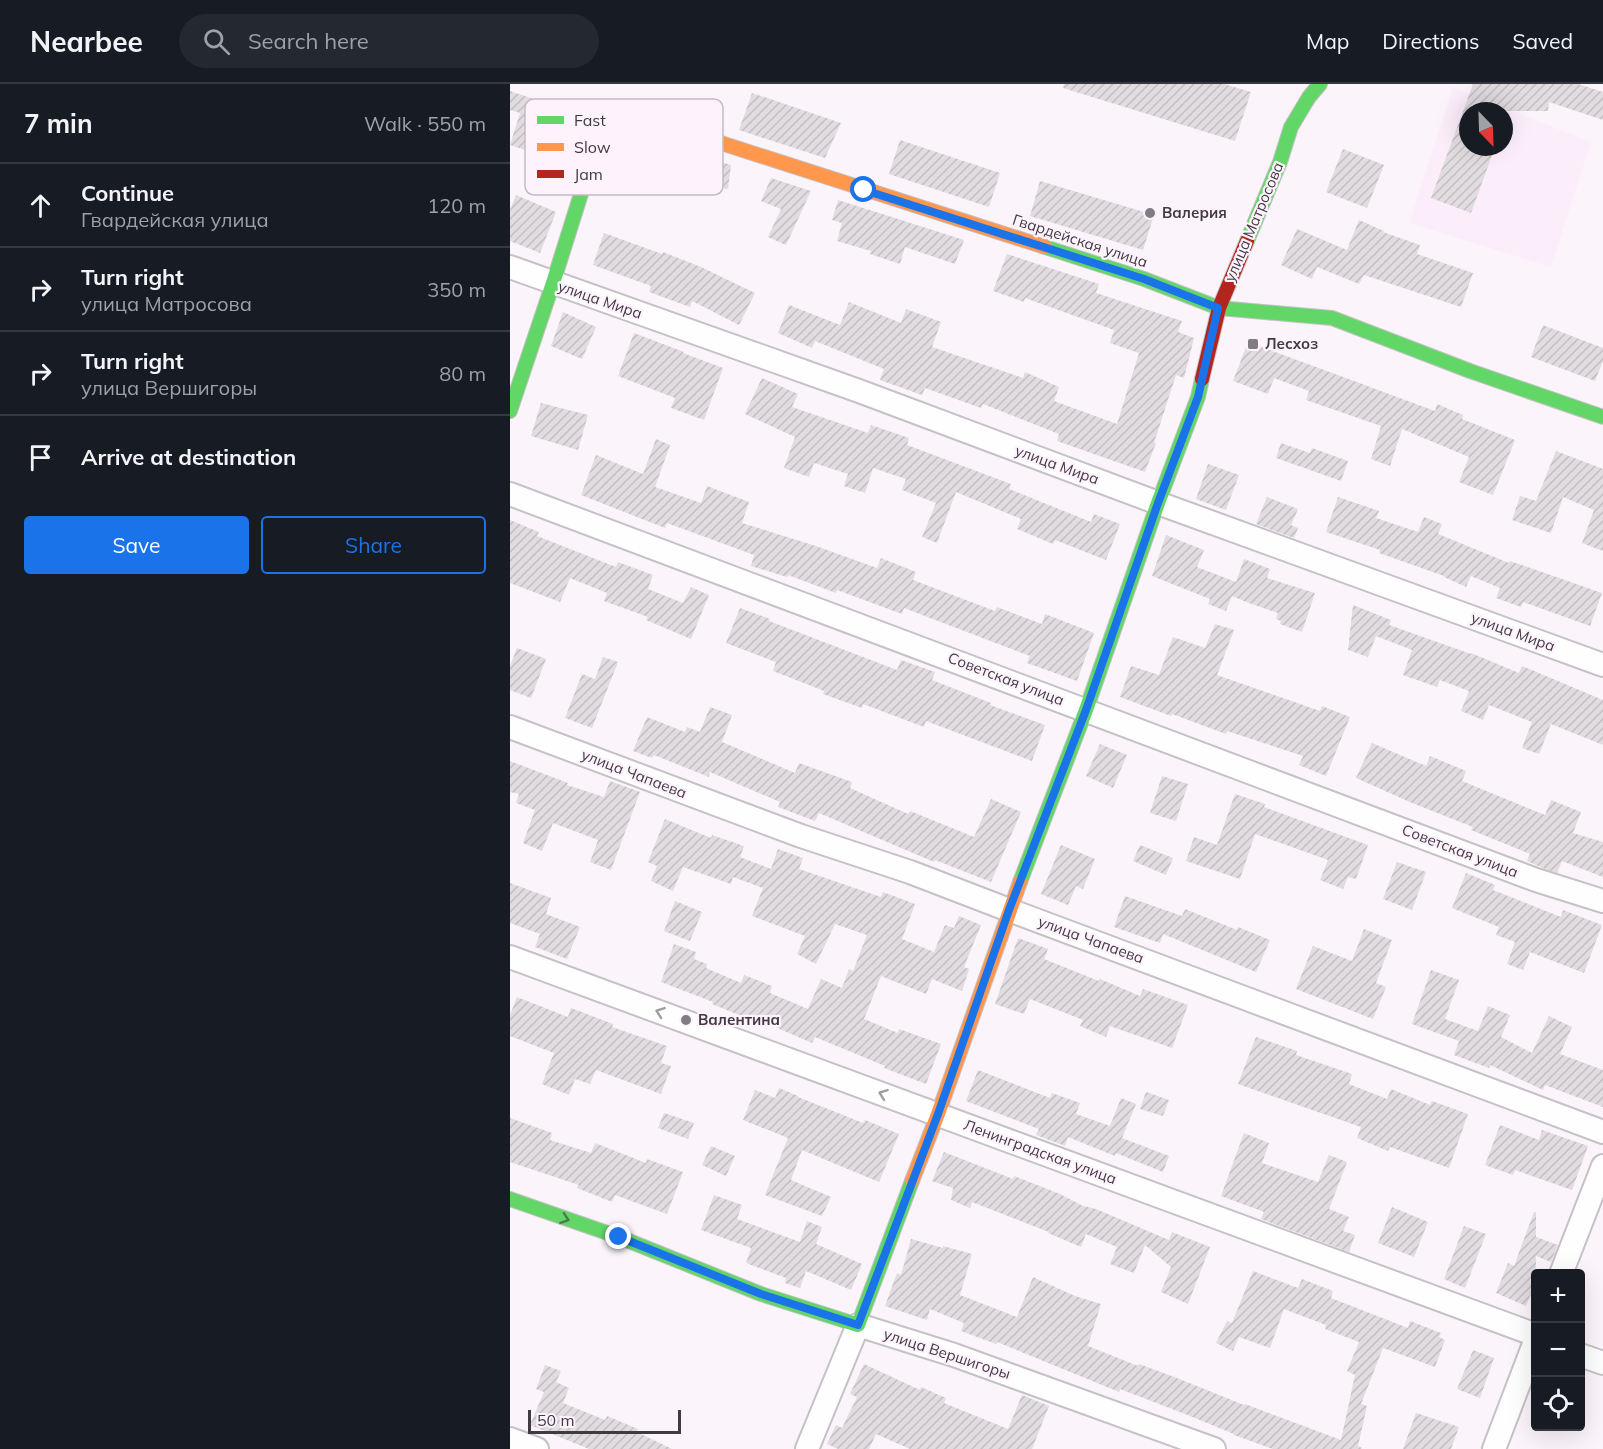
<!DOCTYPE html>
<meta charset="utf-8">
<style>
:root{--surface:#171b24;--page:#242831;--text:#f1f3f6;--muted:#9ea1a6;--line:#363941;--accent:#1a73e8}
body{margin:0;font-family:Mulish,sans-serif;background:var(--page);color:var(--text)}
.controls{position:absolute;right:18px;bottom:18px;display:grid;overflow:hidden;border-radius:6px;box-shadow:0 6px 24px #0002}
.controls button{width:54px;height:54px;display:grid;place-items:center;padding:0;border:0;border-bottom:2px solid var(--line);background:var(--surface);color:var(--text);font:30px sans-serif}
.compass{position:absolute;left:949px;top:18px;width:54px;height:54px;border-radius:50%;background:var(--surface);box-shadow:0 6px 24px #0002;rotate:157deg}
.scale{position:absolute;left:18px;bottom:15px;width:153px;box-sizing:border-box;padding-left:6px;border:3px solid #403b40;border-top:0;font-size:16px;line-height:21px;white-space:nowrap;color:#403b40;-webkit-text-stroke:4px #fef2fd;paint-order:stroke}
.stop{position:absolute;width:18px;height:18px;margin:-14px;border:4px solid #1a73e8;border-radius:50%;background:#fff}
.stop.end{background:#1a73e8;border-color:#fff;box-shadow:0 2px 6px #0008}
.list{margin:0;padding:0;list-style:none}
h2{display:flex;justify-content:space-between;align-items:center;height:78px;margin:0;padding:0 24px;font-size:26px}
h2 small{font-size:20px;font-weight:400;color:var(--muted)}
.list li{display:grid;grid-template-columns:39px 1fr auto;gap:18px;align-items:center;box-sizing:border-box;height:84px;padding:0 24px;border-top:2px solid var(--line)}
.list b{display:block;font-size:22px;white-space:nowrap}
.list p{margin:0;font-size:20px;white-space:nowrap;color:var(--muted)}
.list em{font-size:20px;font-style:normal;color:var(--muted)}
.actions{display:flex;gap:12px;padding:18px 24px}
.actions a{flex:1;padding:14px 0;border:2px solid var(--accent);border-radius:6px;text-align:center;font-size:21px;color:var(--accent)}
.actions .main{background:var(--accent);color:#fff}
.icon{flex:none;width:33px;height:33px;fill:none;stroke:currentColor;stroke-width:2;stroke-linecap:round;stroke-linejoin:round}
.map{position:relative;flex:none;width:1093px;height:1365px;overflow:hidden}
header{display:flex;align-items:center;gap:36px;box-sizing:border-box;height:84px;padding:0 30px;background:var(--surface);border-bottom:2px solid var(--line)}
header strong{font-size:28px}
nav{display:flex;gap:33px;margin-inline-start:auto;font-size:21px}
.search{width:420px;height:54px;background:var(--page);display:flex;align-items:center;gap:15px;box-sizing:border-box;padding:0 21px;border-radius:33px;color:var(--muted);font-size:22px}
main{display:flex}
aside{flex:1;background:var(--surface)}
.map>svg:first-child{display:block}
</style>
<header>
<strong>Nearbee</strong>
<div class="search"><svg class="icon" aria-label="search" viewBox="0 0 24 24"><circle cx="10" cy="10" r="6"/><path d="M15 15l6 6"/></svg>Search here</div>
<nav><a>Map</a><a>Directions</a><a>Saved</a></nav>
</header>
<main>
<aside>
<h2>7 min<small>Walk · 550 m</small></h2>
<ul class="list">
<li><svg class="icon" aria-label="ahead" viewBox="0 0 24 24"><path d="M12 20V5M6 11l6-6 6 6"/></svg><div><b>Continue</b><p>Гвардейская улица</p></div><em>120 m</em></li>
<li><svg class="icon" aria-label="right" viewBox="0 0 24 24"><path d="M7 20v-9h11M14 6l5 5-5 5"/></svg><div><b>Turn right</b><p>улица Матросова</p></div><em>350 m</em></li>
<li><svg class="icon" aria-label="right" viewBox="0 0 24 24"><path d="M7 20v-9h11M14 6l5 5-5 5"/></svg><div><b>Turn right</b><p>улица Вершигоры</p></div><em>80 m</em></li>
<li><svg class="icon" aria-label="arrive" viewBox="0 0 24 24"><path d="M6 21V4h12l-3 4 3 4H6"/></svg><div><b>Arrive at destination</b></div></li>
</ul>
<div class="actions"><a class="main">Save</a><a>Share</a></div>
</aside>
<div class="map">
<svg width="1093" height="1365" viewBox="0 0 1093 1365">
<defs>
<pattern id="building-hatch" width="6" height="6" patternUnits="userSpaceOnUse" patternTransform="scale(1.5)"><rect width="6" height="6" fill="#e1dce0"/><path d="M-1 1l2-2M0 6l6-6M5 7l2-2" fill="none" stroke="#c2bec1"/></pattern>
</defs>
<rect width="100%" height="100%" fill="#fbf5fb"/>
<!-- built -->
<path fill="#fcedfa" fill-rule="evenodd" d="M 943,3 L 1081,58 L 1041,183 L 899,139 ZM 958,27 L 994,27 L 994,63 L 958,63 Z"/>
<!-- building -->
<path fill="url(#building-hatch)" d="M 554,0 L 714,0 L 741,8 L 725,57 L 553,4 Z
M 963,0 L 1068,0 L 1093,8 L 1093,36 L 1039,18 L 1038,27 L 958,27 L 958,63 L 985,63 L 961,129 L 921,114 Z
M 0,7 L 33,18 L 27,35 L 71,50 L 61,81 L 0,61 L 10,29 L 0,26 Z
M 242,9 L 331,39 L 315,74 L 229,46 Z
M 390,56 L 490,89 L 479,123 L 379,90 Z
M 833,65 L 874,81 L 857,124 L 816,108 Z
M 185,70 L 221,81 L 218,105 L 180,100 Z
M 261,94 L 301,107 L 276,161 L 258,153 L 271,125 L 251,117 Z
M 530,97 L 644,131 L 633,166 L 520,132 Z
M 6,111 L 46,128 L 30,169 L 0,157 L 0,126 Z
M 328,116 L 454,156 L 445,180 L 395,163 L 390,180 L 360,170 L 361,167 L 327,157 L 332,139 L 322,136 Z
M 849,136 L 874,147 L 873,148 L 910,161 L 907,170 L 963,189 L 951,223 L 854,191 L 849,200 L 807,183 L 802,195 L 771,181 L 787,145 L 837,166 Z
M 94,149 L 152,170 L 153,168 L 191,183 L 245,209 L 229,241 L 182,217 L 180,223 L 139,208 L 141,202 L 83,181 Z
M 497,170 L 589,200 L 586,209 L 672,237 L 668,248 L 684,254 L 674,294 L 666,291 L 644,359 L 646,359 L 635,388 L 547,357 L 549,350 L 473,320 L 471,324 L 415,304 L 412,311 L 370,296 L 374,285 L 305,257 L 302,264 L 268,249 L 279,221 L 330,241 L 339,218 L 391,239 L 396,225 L 431,238 L 422,263 L 513,294 L 515,288 L 549,303 L 544,317 L 607,340 L 629,269 L 600,259 L 604,246 L 515,214 L 514,218 L 483,207 Z
M 53,228 L 86,243 L 72,275 L 41,262 Z
M 1033,241 L 1093,264 L 1093,277 L 1085,297 L 1021,273 Z
M 124,249 L 174,268 L 173,269 L 213,284 L 194,336 L 161,324 L 165,314 L 108,292 Z
M 738,258 L 925,327 L 927,320 L 953,331 L 952,335 L 1005,356 L 983,411 L 949,398 L 959,373 L 892,345 L 880,382 L 861,375 L 871,342 L 796,316 L 799,307 L 764,294 L 758,310 L 723,297 Z
M 252,294 L 288,310 L 282,323 L 358,349 L 361,341 L 399,354 L 397,361 L 501,400 L 499,405 L 581,438 L 584,430 L 610,440 L 596,476 L 545,456 L 543,460 L 507,445 L 511,435 L 446,408 L 427,459 L 412,453 L 426,419 L 392,406 L 396,395 L 363,384 L 355,409 L 334,402 L 338,390 L 304,379 L 299,393 L 274,384 L 285,353 L 235,330 Z
M 31,319 L 78,331 L 68,366 L 21,352 Z
M 146,355 L 160,361 L 145,403 L 191,419 L 197,402 L 239,418 L 232,439 L 306,462 L 367,484 L 371,474 L 406,488 L 403,496 L 485,527 L 487,523 L 532,540 L 535,530 L 584,549 L 567,597 L 517,579 L 520,572 L 394,524 L 392,530 L 327,506 L 326,509 L 278,491 L 277,493 L 241,482 L 244,471 L 157,439 L 155,444 L 71,411 L 86,371 L 133,390 Z
M 771,359 L 800,369 L 802,364 L 838,377 L 831,397 L 766,374 Z
M 1046,367 L 1093,385 L 1093,467 L 1072,459 L 1084,426 L 1053,413 L 1041,449 L 1002,436 L 1010,412 L 1026,417 Z
M 698,380 L 729,391 L 716,426 L 686,415 Z
M 757,413 L 788,425 L 781,441 L 788,444 L 784,454 L 746,440 Z
M 828,413 L 869,427 L 866,434 L 908,448 L 914,433 L 932,440 L 928,450 L 999,479 L 1000,477 L 1092,509 L 1080,542 L 1013,518 L 1011,523 L 986,514 L 990,504 L 961,492 L 956,503 L 934,493 L 934,492 L 869,469 L 870,466 L 816,448 Z
M 0,436 L 29,448 L 27,452 L 106,483 L 108,478 L 143,491 L 138,505 L 173,519 L 181,503 L 199,511 L 181,555 L 136,536 L 138,533 L 94,517 L 97,509 L 60,494 L 50,518 L 0,499 Z
M 656,451 L 694,466 L 687,483 L 726,498 L 734,475 L 760,485 L 757,494 L 805,509 L 792,548 L 770,540 L 771,537 L 766,535 L 768,529 L 739,519 L 722,512 L 716,527 L 698,520 L 700,515 L 642,492 Z
M 843,521 L 881,536 L 879,541 L 961,570 L 961,569 L 1009,589 L 1012,582 L 1093,616 L 1093,661 L 1041,640 L 1029,670 L 1012,664 L 1022,638 L 979,621 L 973,636 L 951,627 L 959,607 L 930,596 L 927,603 L 893,591 L 902,566 L 866,552 L 858,573 L 838,566 Z
M 230,524 L 260,535 L 259,537 L 387,586 L 391,576 L 425,588 L 422,596 L 481,619 L 480,621 L 535,641 L 522,677 L 416,637 L 414,643 L 353,620 L 352,624 L 313,610 L 314,607 L 263,587 L 266,578 L 216,559 Z
M 705,540 L 724,546 L 707,591 L 810,627 L 812,622 L 840,633 L 816,692 L 789,681 L 793,672 L 717,647 L 716,650 L 662,630 L 661,632 L 610,613 L 621,582 L 649,591 L 663,553 L 695,564 Z
M 7,564 L 36,575 L 21,614 L 0,606 L 0,582 Z
M 93,573 L 108,578 L 82,644 L 55,634 L 72,590 L 85,595 Z
M 200,623 L 222,631 L 212,658 L 285,689 L 289,679 L 342,698 L 340,704 L 398,730 L 400,727 L 464,753 L 481,715 L 511,728 L 481,798 L 425,776 L 424,778 L 309,729 L 305,737 L 268,723 L 270,718 L 200,688 L 199,693 L 144,671 L 142,674 L 123,667 L 137,633 L 175,648 L 177,643 L 190,648 Z
M 862,659 L 916,682 L 920,672 L 956,687 L 952,697 L 1035,731 L 1041,716 L 1071,728 L 1063,749 L 1093,758 L 1093,793 L 1052,777 L 1047,789 L 1035,785 L 1017,777 L 1020,770 L 961,746 L 963,743 L 902,719 L 846,694 Z
M 590,660 L 617,671 L 603,704 L 576,692 Z
M 0,677 L 58,699 L 57,701 L 94,713 L 100,697 L 130,708 L 101,786 L 80,778 L 88,756 L 43,739 L 32,767 L 13,759 L 25,726 L 6,719 L 9,710 L 0,708 Z
M 652,692 L 678,700 L 666,737 L 640,729 Z
M 725,710 L 755,720 L 754,723 L 858,761 L 846,795 L 838,793 L 833,805 L 810,796 L 818,776 L 745,750 L 730,795 L 676,777 L 684,753 L 707,761 Z
M 155,735 L 201,754 L 202,751 L 234,762 L 230,773 L 261,785 L 268,765 L 293,774 L 289,785 L 371,813 L 373,808 L 405,820 L 392,855 L 424,868 L 435,841 L 444,844 L 449,832 L 471,841 L 454,883 L 459,885 L 452,907 L 422,895 L 416,910 L 371,892 L 354,935 L 388,949 L 389,945 L 431,960 L 416,1000 L 374,984 L 375,982 L 305,953 L 302,959 L 249,936 L 247,941 L 228,934 L 229,931 L 202,920 L 203,918 L 151,898 L 164,860 L 186,868 L 184,875 L 197,880 L 196,884 L 231,899 L 234,891 L 262,902 L 260,909 L 298,925 L 311,895 L 332,904 L 339,885 L 343,887 L 357,851 L 325,840 L 306,880 L 287,870 L 295,852 L 242,832 L 253,804 L 223,793 L 221,800 L 173,783 L 163,807 L 141,797 L 147,782 L 138,778 Z
M 551,761 L 585,775 L 573,805 L 566,802 L 558,821 L 531,810 Z
M 630,761 L 663,774 L 656,791 L 623,777 Z
M 887,778 L 916,788 L 902,826 L 873,815 Z
M 956,789 L 985,801 L 983,806 L 1051,833 L 1053,826 L 1092,841 L 1074,889 L 1020,868 L 1013,886 L 997,880 L 1005,858 L 986,851 L 989,843 L 942,824 Z
M 0,799 L 41,814 L 36,830 L 70,843 L 57,875 L 25,863 L 30,850 L 0,839 Z
M 615,812 L 672,832 L 675,825 L 727,846 L 728,843 L 760,856 L 746,888 L 653,850 L 650,859 L 604,843 Z
M 165,817 L 192,828 L 180,857 L 154,847 Z
M 854,845 L 882,856 L 866,899 L 876,903 L 863,935 L 786,905 L 803,862 L 842,877 Z
M 508,854 L 538,865 L 534,875 L 589,897 L 590,895 L 630,912 L 633,905 L 678,921 L 662,964 L 600,942 L 596,953 L 570,942 L 573,936 L 520,915 L 514,930 L 485,920 Z
M 921,886 L 949,896 L 935,935 L 968,947 L 978,922 L 1000,931 L 991,953 L 1022,969 L 1039,932 L 1062,943 L 1050,970 L 1093,986 L 1093,1023 L 1035,1001 L 1033,1006 L 980,981 L 979,984 L 944,971 L 949,957 L 902,940 Z
M 7,913 L 58,933 L 61,924 L 103,940 L 102,943 L 157,962 L 151,979 L 161,982 L 151,1010 L 86,986 L 80,1000 L 65,995 L 59,1011 L 32,1000 L 44,969 L 0,952 L 0,931 Z
M 746,953 L 787,967 L 786,971 L 842,990 L 839,1000 L 877,1015 L 881,1005 L 920,1021 L 922,1017 L 958,1030 L 939,1084 L 880,1063 L 878,1067 L 847,1054 L 851,1043 L 728,1000 Z
M 468,986 L 540,1014 L 542,1009 L 570,1019 L 566,1030 L 600,1042 L 611,1014 L 626,1020 L 612,1054 L 659,1072 L 653,1088 L 606,1069 L 605,1072 L 558,1053 L 555,1062 L 526,1051 L 529,1045 L 456,1017 Z
M 269,1004 L 288,1012 L 288,1013 L 353,1039 L 355,1036 L 389,1050 L 369,1098 L 292,1066 L 281,1096 L 321,1113 L 312,1132 L 255,1111 L 278,1054 L 233,1036 L 245,1006 L 265,1014 Z
M 636,1008 L 659,1016 L 653,1032 L 630,1025 Z
M 154,1029 L 184,1039 L 178,1055 L 148,1044 Z
M 0,1034 L 42,1049 L 40,1056 L 81,1069 L 85,1059 L 136,1079 L 137,1075 L 173,1088 L 157,1130 L 105,1111 L 102,1118 L 67,1104 L 69,1101 L 0,1078 Z
M 990,1041 L 1029,1056 L 1032,1046 L 1078,1062 L 1062,1106 L 1005,1086 L 1003,1091 L 975,1081 Z
M 734,1049 L 759,1059 L 752,1079 L 808,1098 L 819,1071 L 837,1078 L 819,1125 L 839,1133 L 833,1147 L 845,1151 L 839,1168 L 751,1135 L 754,1128 L 711,1112 Z
M 201,1062 L 225,1072 L 216,1092 L 192,1081 Z
M 434,1068 L 503,1095 L 504,1092 L 550,1110 L 573,1122 L 586,1125 L 659,1156 L 662,1148 L 700,1163 L 678,1220 L 651,1208 L 661,1183 L 635,1161 L 624,1189 L 600,1180 L 607,1163 L 576,1150 L 571,1163 L 538,1149 L 539,1148 L 462,1118 L 460,1124 L 441,1116 L 443,1104 L 422,1097 Z
M 204,1111 L 232,1121 L 227,1135 L 290,1158 L 297,1137 L 312,1143 L 306,1160 L 352,1180 L 341,1206 L 296,1187 L 290,1204 L 275,1199 L 276,1194 L 236,1179 L 241,1164 L 191,1146 Z
M 882,1123 L 918,1138 L 904,1173 L 868,1159 Z
M 1024,1128 L 1026,1128 L 1026,1153 L 1048,1161 L 1041,1178 L 1026,1172 L 1026,1198 L 1016,1222 L 986,1209 L 998,1179 L 1004,1182 Z
M 954,1142 L 976,1150 L 955,1204 L 934,1195 Z
M 401,1155 L 433,1164 L 433,1162 L 462,1170 L 450,1211 L 507,1233 L 523,1193 L 565,1212 L 591,1220 L 578,1262 L 628,1282 L 629,1280 L 667,1294 L 734,1321 L 735,1320 L 831,1356 L 845,1291 L 837,1287 L 849,1258 L 815,1245 L 816,1241 L 774,1225 L 760,1264 L 729,1253 L 723,1267 L 706,1259 L 717,1237 L 722,1239 L 743,1187 L 788,1204 L 792,1195 L 823,1207 L 821,1214 L 898,1244 L 900,1237 L 931,1249 L 929,1253 L 935,1256 L 925,1283 L 873,1264 L 851,1320 L 857,1322 L 848,1362 L 852,1364 L 851,1365 L 763,1365 L 724,1351 L 724,1350 L 675,1330 L 610,1305 L 609,1308 L 487,1258 L 486,1260 L 451,1247 L 454,1239 L 420,1225 L 417,1236 L 375,1222 L 387,1189 L 391,1191 Z
M 963,1266 L 984,1274 L 970,1314 L 947,1305 Z
M 354,1280 L 410,1306 L 411,1303 L 436,1314 L 434,1319 L 498,1345 L 512,1311 L 539,1322 L 522,1365 L 400,1365 L 366,1350 L 359,1365 L 328,1365 L 317,1360 L 326,1341 L 332,1344 L 347,1313 L 340,1310 Z
M 35,1281 L 51,1287 L 46,1298 L 59,1304 L 53,1319 L 95,1336 L 97,1332 L 128,1345 L 127,1348 L 162,1365 L 79,1365 L 20,1341 L 34,1308 L 26,1305 Z
M 906,1329 L 949,1343 L 941,1365 L 893,1365 Z"/>
<g fill="none" stroke-linecap="round" stroke-linejoin="round">
<defs>
<path id="street" d="M 0,183 L 349,307 L 648,419 L 1093,581
M 0,410 L 1026,796 L 1093,817
M 0,643 L 291,752 L 400,788 L 499,826 L 1093,1048
M 0,873 L 1026,1251
M 1051,1190 L 1093,1082
M 1070,1271 L 1093,1279
M 0,1355 L 27,1365
M 297,1365 L 348,1241 L 444,1271 L 704,1365
M 984,1365 L 1026,1255"/>
<path id="fast" d="M 737,157 L 770,78 L 781,43 L 799,13 L 810,0
M 535,163 L 634,195 L 709,224 L 822,234 L 960,287 L 1093,333
M 0,327 L 43,199 L 97,27 L 138,36 L 211,59
M 510,798 L 576,626 L 648,419 L 688,313 L 692,295
M 0,1115 L 109,1153 L 251,1210 L 348,1241 L 402,1097"/>
<path id="slow" d="M 211,59 L 535,163
M 402,1097 L 428,1030 L 510,798"/>
<path id="jam" d="M 692,295 L 709,224 L 737,157"/>
</defs>
<!-- street casing -->
<use href="#street" stroke="#c6c1c6" stroke-width="26"/>
<!-- fast casing -->
<use href="#fast" stroke="#c6c1c6" stroke-width="16"/>
<!-- slow casing -->
<use href="#slow" stroke="#c6c1c6" stroke-width="16"/>
<!-- jam casing -->
<use href="#jam" stroke="#c6c1c6" stroke-width="16"/>
<!-- street -->
<use href="#street" stroke="#fefefe" stroke-width="22"/>
<!-- fast -->
<use href="#fast" stroke="#63d668" stroke-width="14"/>
<!-- slow -->
<use href="#slow" stroke="#ff974d" stroke-width="14"/>
<!-- jam -->
<use href="#jam" stroke="#b3261e" stroke-width="14"/>
</g>
<!-- one-way arrows -->
<defs><path id="oneway-chevron" d="M-2-3.5L2.5 0L-2 3.5" fill="none" stroke-width="1.6" stroke-linecap="round" stroke-linejoin="round" transform="scale(1.5)"/></defs>
<g stroke="#9f9c9f">
<use href="#oneway-chevron" transform="translate(150 928) rotate(-160)"/>
<use href="#oneway-chevron" transform="translate(373 1010) rotate(-160)"/>
</g>
<use stroke="#4e7950" href="#oneway-chevron" transform="translate(55 1135) rotate(19)"/>
<g fill="none" stroke-linecap="round" stroke-linejoin="round">
<!-- route -->
<path stroke="#1a73e8" stroke-width="8" d="M 109,1153 L 251,1210 L 348,1241 L 428,1030 L 499,826 L 576,626 L 648,419 L 688,313 L 708,224 L 634,195 L 354,106"/>
</g>
<!-- markers -->
<g fill="#817c81" stroke="#fef2fd" stroke-width="2">
<circle cx="640" cy="129" r="6"/>
<rect x="737" y="254" width="12" height="12" rx="3"/>
<circle cx="176" cy="936" r="6"/>
</g>
<g text-anchor="middle" stroke-width="4.5" stroke-linejoin="round" paint-order="stroke">
<!-- poi labels -->
<g font-size="15" font-weight="bold" fill="#403b40" stroke="#fef2fd" text-anchor="start">
<text x="652" y="134">Валерия</text>
<text x="755" y="265">Лесхоз</text>
<text x="188" y="941">Валентина</text>
</g>
<!-- street labels -->
<g font-size="15" fill="#403b40" stroke="#fef2fd">
<text transform="translate(744 138) rotate(-67)" y="5">улица Матросова</text>
<text transform="translate(570 157) rotate(18)" y="5">Гвардейская улица</text>
<text transform="translate(90 216) rotate(19)" y="5">улица Мира</text>
<text transform="translate(547 381) rotate(20)" y="5">улица Мира</text>
<text transform="translate(1003 548) rotate(20)" y="5">улица Мира</text>
<text transform="translate(496 595) rotate(21)" y="5">Советская улица</text>
<text transform="translate(124 690) rotate(21)" y="5">улица Чапаева</text>
<text transform="translate(950 767) rotate(21)" y="5">Советская улица</text>
<text transform="translate(581 856) rotate(20)" y="5">улица Чапаева</text>
<text transform="translate(530 1068) rotate(20)" y="5">Ленинградская улица</text>
<text transform="translate(437 1270) rotate(18)" y="5">улица Вершигоры</text>
</g>
</g>
<!-- legend -->
<rect x="15" y="15" width="198" height="96" rx="9" fill="#fef2fd" stroke="#c5bbc4" stroke-width="1.5"/>
<rect x="27" y="32" width="27" height="8" fill="#63d668"/>
<rect x="27" y="59" width="27" height="8" fill="#ff974d"/>
<rect x="27" y="86" width="27" height="8" fill="#b3261e"/>
<g font-size="16" fill="#403b40">
<text x="64" y="42">Fast</text>
<text x="64" y="69">Slow</text>
<text x="64" y="96">Jam</text>
</g>
</svg>
<div class="controls">
<button>+</button>
<button>−</button>
<button><svg class="icon" aria-label="locate" viewBox="0 0 24 24"><circle cx="12" cy="12" r="6"/><path d="M12 2v4M12 18v4M2 12h4M18 12h4"/></svg></button>
</div>
<svg class="compass" viewBox="-18 -18 36 36"><path d="M0-13l5 13h-10z" fill="#e53935"/><path d="M0 13l5-13h-10z" fill="#9ea1a6"/></svg>
<div class="scale">50 m</div>
<div class="stop" style="left:354px;top:106px"></div>
<div class="stop end" style="left:109px;top:1153px"></div>
</div>
</main>
